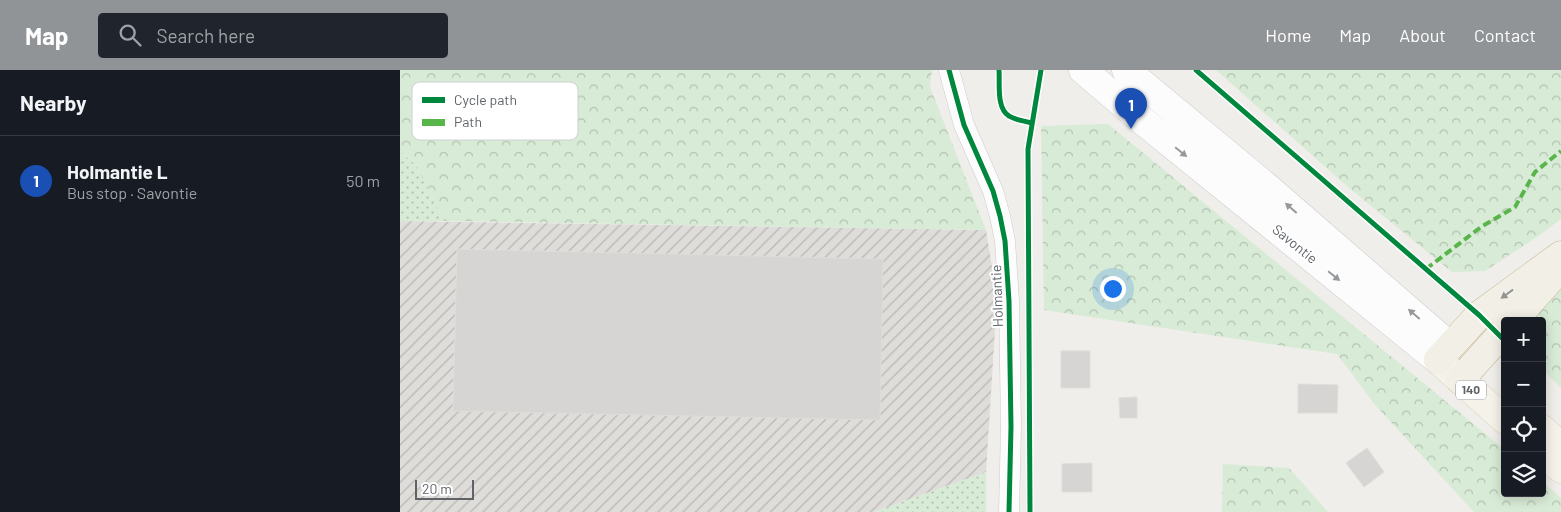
<!DOCTYPE html>
<meta charset="utf-8">
<style>
:root{--surface:#171b24;--page:#20242c;--text:#f1f3f6;--muted:#9ea1a6;--line:#363941;--accent:#919496}
body{margin:0;font-family:Barlow,sans-serif;background:var(--page);color:var(--text)}
.controls{position:absolute;right:15px;bottom:15px;display:grid;overflow:hidden;border-radius:5px;box-shadow:0 2px 12px #0003}
.controls button{width:45px;height:45px;display:grid;place-items:center;padding:0;border:0;border-bottom:1px solid var(--line);background:var(--surface);color:var(--text);font:25px sans-serif}
.scale{position:absolute;left:15px;bottom:12px;width:59px;box-sizing:border-box;padding-left:5px;border:2px solid #5f6368;border-top:0;font-size:14px;line-height:18px;white-space:nowrap;color:#5f6368;-webkit-text-stroke:4px #fff;paint-order:stroke}
.you{position:absolute;left:712px;top:218px;width:18px;height:18px;margin:-12px;border:4px solid #fff;border-radius:50%;background:#1a73e8;box-shadow:0 0 0 8px #1a73e833}
.badge{display:grid;place-items:center;width:32px;height:32px;border-radius:50%;background:var(--accent);color:#fff;font-size:16px;font-weight:700}
.pin{position:absolute;translate:-50% -41px;filter:drop-shadow(0 1px 2px #0008)}
.pin::after{content:'';position:absolute;top:26px;width:18px;height:15px;background:inherit;clip-path:polygon(0 0,100% 0,50% 100%)}
.list{margin:0;padding:0;list-style:none}
h2{display:flex;justify-content:space-between;align-items:center;height:65px;margin:0;padding:0 20px;font-size:21px}
h2 small{font-size:16px;font-weight:400;color:var(--muted)}
.list li{display:grid;grid-template-columns:32px 1fr auto;gap:15px;align-items:center;box-sizing:border-box;height:90px;padding:0 20px;border-top:1px solid var(--line)}
.list b{display:block;font-size:19px;white-space:nowrap}
.list p{margin:0;font-size:16px;white-space:nowrap;color:var(--muted)}
.list em{font-size:16px;font-style:normal;color:var(--muted)}
.icon{flex:none;width:28px;height:28px;fill:none;stroke:currentColor;stroke-width:2;stroke-linecap:round;stroke-linejoin:round}
.map{position:relative;flex:none;width:1161px;height:442px;overflow:hidden}
header{display:flex;align-items:center;gap:30px;box-sizing:border-box;height:70px;padding:0 25px;background:var(--accent);color:#fff}
header strong{font-size:24px}
nav{display:flex;gap:28px;margin-inline-start:auto;font-size:18px}
.search{width:350px;height:45px;background:var(--page);display:flex;align-items:center;gap:12px;box-sizing:border-box;padding:0 18px;border-radius:5px;color:var(--muted);font-size:19px}
main{display:flex}
aside{flex:1;background:var(--surface)}
.map>svg:first-child{display:block}
</style>
<header>
<strong>Map</strong>
<div class="search"><svg class="icon" aria-label="search" viewBox="0 0 24 24"><circle cx="10" cy="10" r="6"/><path d="M15 15l6 6"/></svg>Search here</div>
<nav><a>Home</a><a>Map</a><a>About</a><a>Contact</a></nav>
</header>
<main>
<aside>
<h2>Nearby<small></small></h2>
<ul class="list">
<li><span class="badge" style="background:#1a4fb4">1</span><div><b>Holmantie L</b><p>Bus stop · Savontie</p></div><em>50 m</em></li>
</ul>
</aside>
<div class="map">
<svg width="1161" height="442" viewBox="0 0 1161 442">
<defs>
<pattern id="industrial-furrows" width="10" height="10" patternUnits="userSpaceOnUse" patternTransform="scale(1.25)"><rect width="10" height="10" fill="#dfddda"/><path d="M-1 1l2-2M0 10L10 0M9 11l2-2" fill="none" stroke="#b8b7b5"/></pattern>
<pattern id="grass-dots" width="8" height="8" patternUnits="userSpaceOnUse" patternTransform="scale(1.25)"><rect width="8" height="8" fill="#d8ebd6"/><path d="M2 2h.1M6 6h.1" fill="none" stroke="#b2c2b1" stroke-width="1.8" stroke-linecap="round"/></pattern>
<pattern id="forest-crowns" width="20" height="18" patternUnits="userSpaceOnUse" patternTransform="scale(1.25)"><rect width="20" height="18" fill="#d8ebd6"/><path d="M2 6a3 3 0 1 1 6 0M12 15a3 3 0 1 1 6 0" fill="none" stroke="#b2c2b1"/></pattern>
</defs>
<rect width="100%" height="100%" fill="#efeeea"/>
<!-- industrial -->
<path fill="url(#industrial-furrows)" d="M 0,151 L 586,160 L 597,228 L 586,402 L 474,442 L 0,442 Z"/>
<!-- grass -->
<path fill="url(#grass-dots)" d="M 0,81 L 16,95 L 44,151 L 0,151 Z
M 586,402 L 586,442 L 474,442 Z"/>
<!-- forest -->
<path fill="url(#forest-crowns)" d="M 0,0 L 532,0 L 530,17 L 586,160 L 44,151 L 16,95 L 0,81 Z
M 816,0 L 1161,0 L 1161,149 L 1137,167 L 1085,201 L 1052,202 L 948,117 Z
M 708,54 L 1105,380 L 1105,423 L 1142,423 L 1142,411 L 1161,428 L 1161,442 L 1074,442 L 976,336 L 937,284 L 644,240 L 641,56 Z
M 1161,215 L 1161,318 L 1142,299 L 1142,251 L 1130,251 Z
M 823,394 L 889,398 L 928,442 L 822,442 Z"/>
<!-- building -->
<path fill="#d6d5d3" stroke="#deddd9" d="M 57,179 L 483,189 L 480,350 L 53,341 Z
M 661,281 L 690,281 L 690,318 L 661,318 Z
M 898,314 L 938,315 L 937,343 L 898,343 Z
M 737,327 L 737,348 L 720,348 L 719,328 Z
M 967,378 L 984,402 L 964,417 L 946,393 Z
M 692,393 L 692,422 L 662,422 L 662,394 Z"/>
<g fill="none" stroke-linecap="round" stroke-linejoin="round">
<defs>
<path id="minor" d="M 549,0 L 564,55 L 593,121 L 600,146 L 605,171 L 609,231 L 611,357 L 609,442"/>
<path id="secondary" d="M 683,0 L 743,51 L 1038,290
M 726,0 L 868,118 L 1050,276"/>
<path id="primary" d="M 1038,290 L 1105,350
M 1142,359 L 1161,376
M 1142,383 L 1161,399"/>
<path id="trunk" d="M 1113,251 L 1157,202
M 1038,290 L 1079,245 L 1161,185
M 1060,310 L 1105,260"/>
</defs>
<!-- minor casing -->
<use href="#minor" stroke="#cbcccc" stroke-width="21"/>
<!-- secondary casing -->
<use href="#secondary" stroke="#cacacb" stroke-width="29"/>
<!-- primary casing -->
<use href="#primary" stroke="#d7ceb8" stroke-width="29"/>
<!-- trunk casing -->
<use href="#trunk" stroke="#c8b996" stroke-width="29"/>
<!-- minor -->
<use href="#minor" stroke="#fdfcfc" stroke-width="20"/>
<!-- secondary -->
<use href="#secondary" stroke="#fdfcfc" stroke-width="28"/>
<!-- primary -->
<use href="#primary" stroke="#f4f2e9" stroke-width="28"/>
<!-- trunk -->
<use href="#trunk" stroke="#f2f0e6" stroke-width="28"/>
<!-- quiet -->
<path stroke="#58b549" stroke-width="4" stroke-dasharray="8 4" stroke-linecap="butt" d="M 1026,199 L 1081,157 L 1115,137 L 1135,102 L 1161,81"/>
<defs>
<path id="cycleway" d="M 549,0 L 564,55 L 593,121 L 600,146 L 605,171 L 609,231 L 611,357 L 609,442
M 599,0 C 600,13 596,38 609,46 C 615,50 625,51 632,53
M 796,0 L 1079,245 L 1105,271
M 630,442 L 628,79 L 641,0"/>
</defs>
<!-- cycleway casing -->
<use href="#cycleway" stroke="#fff" stroke-width="8"/>
<!-- cycleway -->
<use href="#cycleway" stroke="#00873e" stroke-width="5"/>
</g>
<!-- one-way arrows -->
<defs><path id="oneway-solid" d="M-6-.8H1V-3.2L6.5 0L1 3.2V.8H-6Z" transform="scale(1.25)"/></defs>
<g fill="#96999c">
<use href="#oneway-solid" transform="translate(781 82) rotate(39)"/>
<use href="#oneway-solid" transform="translate(891 138) rotate(-139)"/>
<use href="#oneway-solid" transform="translate(934 206) rotate(39)"/>
<use href="#oneway-solid" transform="translate(1014 244) rotate(-139)"/>
</g>
<use fill="#929494" href="#oneway-solid" transform="translate(1107 224) rotate(144)"/>
<g text-anchor="middle" stroke-width="4" stroke-linejoin="round" paint-order="stroke">
<!-- shield labels -->
<rect fill="#fff" stroke="#8f9295" stroke-width="1" x="1056" y="310.5" width="30" height="19" rx="4"/>
<g font-size="12" font-weight="bold" fill="#5f6368">
<text x="1071" y="324">140</text>
</g>
<!-- street labels -->
<g font-size="14" fill="#5f6368" stroke="#fff">
<text transform="translate(895 174) rotate(39)" y="5">Savontie</text>
<text transform="translate(597 226) rotate(-92)" y="5">Holmantie</text>
</g>
</g>
<!-- legend -->
<rect x="12" y="12" width="166" height="58" rx="8" fill="#fff" stroke="#cfd0d2" stroke-width="1"/>
<rect x="22" y="27" width="23" height="6" fill="#00873e"/>
<rect x="22" y="49" width="23" height="7" fill="#58b549"/>
<g font-size="14" fill="#5f6368">
<text x="54" y="35">Cycle path</text>
<text x="54" y="57">Path</text>
</g>
</svg>
<div class="controls">
<button>+</button>
<button>−</button>
<button><svg class="icon" aria-label="locate" viewBox="0 0 24 24"><circle cx="12" cy="12" r="6"/><path d="M12 2v4M12 18v4M2 12h4M18 12h4"/></svg></button>
<button><svg class="icon" aria-label="layers" viewBox="0 0 24 24"><path d="M12 4l9 5-9 5-9-5zM3 14l9 5 9-5"/></svg></button>
</div>
<div class="scale">20 m</div>
<div class="you"></div>
<div class="pin badge" style="left:731px;top:59px;background:#1a4fb4">1</div>
</div>
</main>
